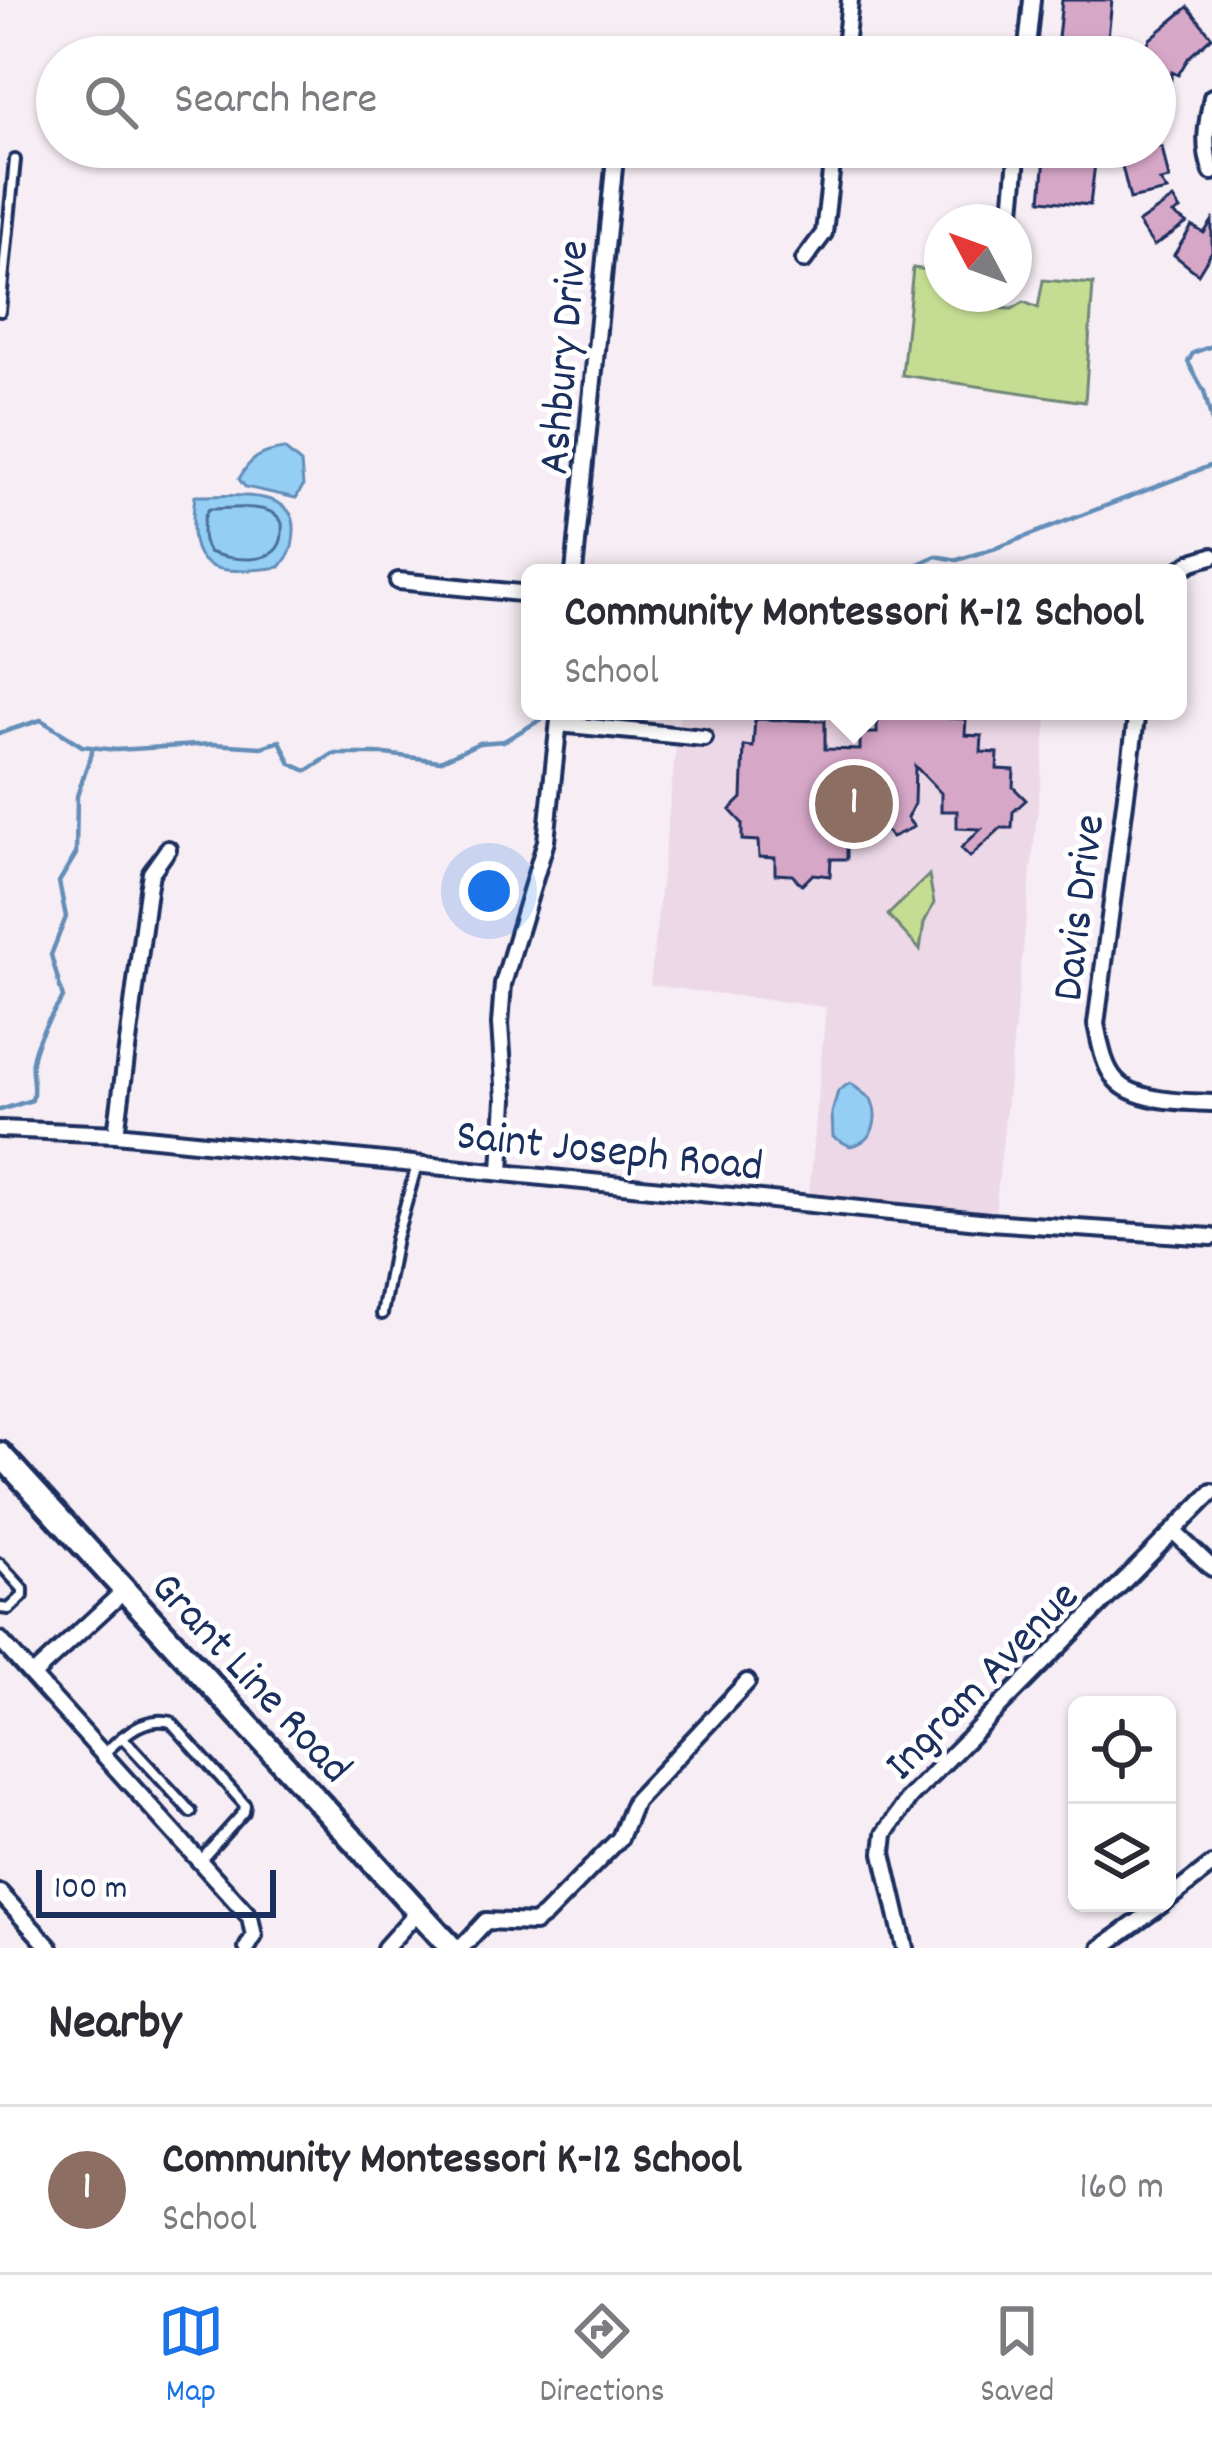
<!DOCTYPE html>
<style>
:root{--surface:#fff;--page:#f7f7f7;--text:#2b2b33;--muted:#7c7c81;--line:#e1e1e2;--accent:#1a73e8}
body{margin:0;font-family:Dekko,sans-serif;background:var(--page);color:var(--text)}
.controls{position:absolute;right:36px;bottom:36px;display:grid;overflow:hidden;border-radius:18px;box-shadow:0 3px 9px #0004}
.controls button{width:108px;height:108px;display:grid;place-items:center;padding:0;border:0;border-bottom:3px solid var(--line);background:var(--surface);color:var(--text);font:60px sans-serif}
.compass{position:absolute;left:924px;top:204px;width:108px;height:108px;border-radius:50%;background:var(--surface);box-shadow:0 3px 9px #0004;rotate:311deg}
.scale{position:absolute;left:36px;bottom:30px;width:240px;box-sizing:border-box;padding-left:12px;border:6px solid #1b2f5e;border-top:0;font-size:33px;line-height:42px;white-space:nowrap;color:#1b2f5e;-webkit-text-stroke:9px #fff;paint-order:stroke}
.you{position:absolute;left:489px;top:891px;width:42px;height:42px;margin:-30px;border:9px solid #fff;border-radius:50%;background:#1a73e8;box-shadow:0 0 0 18px #1a73e833}
.badge{display:grid;place-items:center;width:78px;height:78px;border-radius:50%;background:var(--accent);color:#fff;font-size:39px;font-weight:700}
.pin{position:absolute;translate:-50% -50%;border:6px solid #fff;box-shadow:0 3px 12px #0006}
.popup{position:absolute;left:521px;top:564px;width:666px;height:156px;box-sizing:border-box;display:grid;place-content:center;border-radius:18px;background:var(--surface);filter:drop-shadow(0 3px 9px #0005);font-size:39px;white-space:nowrap;color:var(--muted)}
.popup b{font-size:45px;color:var(--text)}
.popup::after{content:'';position:absolute;left:50%;top:100%;margin-left:-24px;border:24px solid transparent;border-top-color:var(--surface)}
.list{margin:0;padding:0;list-style:none}
h2{display:flex;justify-content:space-between;align-items:center;height:156px;margin:0;padding:0 48px;font-size:51px}
h2 small{font-size:39px;font-weight:400;color:var(--muted)}
.list li{display:grid;grid-template-columns:78px 1fr auto;gap:36px;align-items:center;box-sizing:border-box;height:168px;padding:0 48px;border-top:3px solid var(--line)}
.list b{display:block;font-size:45px;white-space:nowrap}
.list p{margin:0;font-size:39px;white-space:nowrap;color:var(--muted)}
.list em{font-size:39px;font-style:normal;color:var(--muted)}
.icon{flex:none;width:66px;height:66px;fill:none;stroke:currentColor;stroke-width:2;stroke-linecap:round;stroke-linejoin:round}
.map{position:relative;flex:none;width:1212px;height:1948px;overflow:hidden}
.search{position:absolute;background:var(--surface);box-shadow:0 3px 9px #0004;left:36px;right:36px;top:36px;height:132px;display:flex;align-items:center;gap:30px;box-sizing:border-box;padding:0 42px;border-radius:66px;color:var(--muted);font-size:45px}
.sheet{height:324px;background:var(--surface)}
nav{display:flex;justify-content:space-around;align-items:center;box-sizing:border-box;height:168px;border-top:3px solid var(--line);background:var(--surface);font-size:33px;color:var(--muted)}
nav a{display:grid;justify-items:center;gap:6px}
nav .on{color:var(--accent)}
.map>svg:first-child{display:block}
</style>
<div class="map">
<svg width="1212" height="1948" viewBox="0 0 1212 1948">
<rect width="100%" height="100%" fill="#f7edf4"/>
<filter id="ink" filterUnits="userSpaceOnUse"><feTurbulence type="fractalNoise" baseFrequency=".00833" numOctaves="2"/><feDisplacementMap in="SourceGraphic" scale="24" xChannelSelector="R" yChannelSelector="G"/><feConvolveMatrix kernelMatrix="1 2 1 2 8 2 1 2 1" color-interpolation-filters="sRGB"/></filter>
<g filter="url(#ink)">
<!-- built -->
<path fill="#edd8e7" d="M 680,711 L 1048,711 L 995,1213 L 809,1197 L 826,1007 L 650,985 Z"/>
<!-- green -->
<path fill="#c5dd93" stroke="#708678" stroke-width="3" d="M 913,268 L 942,272 L 942,294 L 979,294 L 991,308 L 1012,309 L 1024,302 L 1038,308 L 1043,280 L 1093,284 L 1085,402 L 902,375 Z
M 929,875 L 934,903 L 924,923 L 920,950 L 888,915 Z"/>
<!-- water -->
<path fill="#94cef4" stroke="#648eb8" stroke-width="3" d="M 284,449 L 301,463 L 303,486 L 296,498 L 245,487 L 239,479 C 250,458 261,452 284,449 Z
M 195,496 C 225,497 297,486 294,531 C 293,549 291,553 280,567 C 209,576 185,573 195,496 Z
M 850,1083 L 871,1099 C 880,1119 874,1142 850,1146 L 833,1137 L 832,1113 L 838,1091 Z"/>
<g fill="none" stroke-linecap="round" stroke-linejoin="round">
<!-- shore -->
<path stroke="#4b6f9a" stroke-width="3" d="M 209,509 C 227,509 263,503 277,516 C 284,522 282,526 282,534 C 280,567 232,561 209,552 C 201,542 201,518 209,509 Z"/>
<!-- stream -->
<path stroke="#648eb8" stroke-width="4.5" d="M 1212,346 L 1193,353 L 1188,362 L 1204,391 L 1212,422
M 898,573 L 936,556 L 957,560 L 996,548 L 1212,465
M 0,733 L 41,720 L 82,746 L 116,750 L 212,744 L 262,747 L 280,741 L 291,764 L 307,771 L 333,754 L 385,754 L 440,761 L 479,743 L 504,741 L 554,712
M 0,1110 L 32,1100 C 36,1086 30,1074 32,1061 C 36,1038 50,1017 63,998 L 51,955 L 66,917 L 59,882 L 76,854 L 77,796 L 93,748"/>
</g>
<!-- building -->
<path fill="#d7a7c8" stroke="#1b2f5e" stroke-width="3" d="M 1062,0 L 1112,0 L 1106,57 L 1056,57 Z
M 1188,7 L 1212,37 L 1189,57 L 1178,75 L 1172,72 L 1162,137 L 1155,137 L 1155,57 L 1140,57 L 1150,39 Z
M 1046,147 L 1097,147 L 1090,205 L 1041,200 Z
M 1123,147 L 1162,147 L 1169,179 L 1160,181 L 1167,191 L 1130,199 L 1121,162 Z
M 1173,199 L 1180,210 L 1173,214 L 1187,223 L 1154,246 L 1138,223 Z
M 1212,221 L 1212,251 L 1198,274 L 1174,255 L 1192,226 L 1204,233 Z
M 894,711 L 949,711 L 949,718 L 966,719 L 965,735 L 982,736 L 981,752 L 998,753 L 997,769 L 1014,770 L 1013,787 L 1026,800 L 1013,812 L 1012,828 L 1001,828 L 970,857 L 961,848 L 981,829 L 957,828 L 957,811 L 941,811 L 941,793 L 915,766 L 914,804 L 907,818 L 914,827 L 892,837 L 865,809 L 864,843 L 847,844 L 847,859 L 831,859 L 830,876 L 813,874 L 802,885 L 792,875 L 775,874 L 775,858 L 759,857 L 758,841 L 742,840 L 742,823 L 730,810 L 742,798 L 744,746 L 753,747 L 755,719 L 825,721 L 825,749 L 860,750 L 860,733 L 877,733 L 877,717 L 894,718 Z"/>
<g fill="none" stroke-linecap="round" stroke-linejoin="round">
<defs>
<path id="lane" d="M 0,311 L 15,160
M 382,1314 L 396,1238 L 417,1165
M 0,1564 L 23,1589 L 23,1596 L 9,1609 L 0,1608
M 122,1737 L 191,1812
M 102,1755 C 122,1737 142,1715 171,1722 L 245,1805 L 244,1812 L 201,1860"/>
<path id="street" d="M 844,57 L 850,0
M 1026,57 L 1032,0
M 1212,97 C 1207,123 1202,147 1212,172
M 802,147 L 834,149
M 1011,222 L 1018,147
M 804,260 L 824,233 L 834,147
M 574,573 L 616,147
M 1175,573 L 1192,562 L 1212,556
M 398,581 L 530,594
M 1137,711 L 1096,1024 C 1100,1042 1103,1066 1116,1080 C 1135,1102 1185,1102 1212,1103
M 559,724 L 704,738
M 0,1129 L 116,1134 L 989,1222 L 1212,1237
M 116,1134 L 148,890 L 151,873 L 168,849
M 501,1171 L 505,1099 L 500,1024 L 503,984 L 546,841 L 560,711
M 1173,1531 L 1212,1568
M 0,1640 L 250,1917 L 254,1936 L 247,1948
M 33,1675 L 124,1591
M 0,1893 L 50,1948
M 1167,1900 L 1212,1865
M 385,1948 L 418,1911
M 461,1948 L 486,1921 L 534,1923 L 544,1916 L 620,1838 L 635,1801 L 747,1682
M 905,1948 L 883,1853 L 885,1834 L 909,1798 L 1212,1492
M 1101,1948 L 1164,1903"/>
<path id="secondary" d="M 0,1454 L 452,1948"/>
</defs>
<!-- lane casing -->
<use href="#lane" stroke="#1b2f5e" stroke-width="16"/>
<!-- street casing -->
<use href="#street" stroke="#1b2f5e" stroke-width="22"/>
<!-- secondary casing -->
<use href="#secondary" stroke="#1b2f5e" stroke-width="30"/>
<!-- lane -->
<use href="#lane" stroke="#fff" stroke-width="8"/>
<!-- street -->
<use href="#street" stroke="#fff" stroke-width="14"/>
<!-- secondary -->
<use href="#secondary" stroke="#fff" stroke-width="21"/>
</g>
</g>
<g text-anchor="middle" stroke-width="10" stroke-linejoin="round" paint-order="stroke">
<!-- street labels -->
<g font-size="45" fill="#1b2f5e" stroke="#fff">
<text transform="translate(560 357) rotate(-85)" y="16">Ashbury Drive</text>
<text transform="translate(1075 907) rotate(-83)" y="16">Davis Drive</text>
<text transform="translate(610 1147) rotate(6)" y="16">Saint Joseph Road</text>
<text transform="translate(254 1675) rotate(47)" y="16">Grant Line Road</text>
<text transform="translate(979 1678) rotate(-46)" y="16">Ingram Avenue</text>
</g>
</g>
</svg>
<div class="controls">
<button><svg class="icon" aria-label="locate" viewBox="0 0 24 24"><circle cx="12" cy="12" r="6"/><path d="M12 2v4M12 18v4M2 12h4M18 12h4"/></svg></button>
<button><svg class="icon" aria-label="layers" viewBox="0 0 24 24"><path d="M12 4l9 5-9 5-9-5zM3 14l9 5 9-5"/></svg></button>
</div>
<svg class="compass" viewBox="-18 -18 36 36"><path d="M0-13l5 13h-10z" fill="#e53935"/><path d="M0 13l5-13h-10z" fill="#7c7c81"/></svg>
<div class="scale">100 m</div>
<div class="you"></div>
<div class="pin badge" style="left:854px;top:804px;background:#8d6e63">1</div>
<div class="popup"><b>Community Montessori K-12 School</b>School</div>
<div class="search"><svg class="icon" aria-label="search" viewBox="0 0 24 24"><circle cx="10" cy="10" r="6"/><path d="M15 15l6 6"/></svg>Search here</div>
</div>
<section class="sheet">
<h2>Nearby<small></small></h2>
<ul class="list">
<li><span class="badge" style="background:#8d6e63">1</span><div><b>Community Montessori K-12 School</b><p>School</p></div><em>160 m</em></li>
</ul>
</section>
<nav>
<a class="on"><svg class="icon" aria-label="map" viewBox="0 0 24 24"><path d="M3 6l6-2 6 2 6-2v14l-6 2-6-2-6 2zM9 4v14M15 6v14"/></svg>Map</a>
<a><svg class="icon" aria-label="directions" viewBox="0 0 24 24"><path d="M12 3l9 9-9 9-9-9zM9 14v-3h6M13 9l2 2-2 2"/></svg>Directions</a>
<a><svg class="icon" aria-label="saved" viewBox="0 0 24 24"><path d="M7 4h10v16l-5-4-5 4z"/></svg>Saved</a>
</nav>
